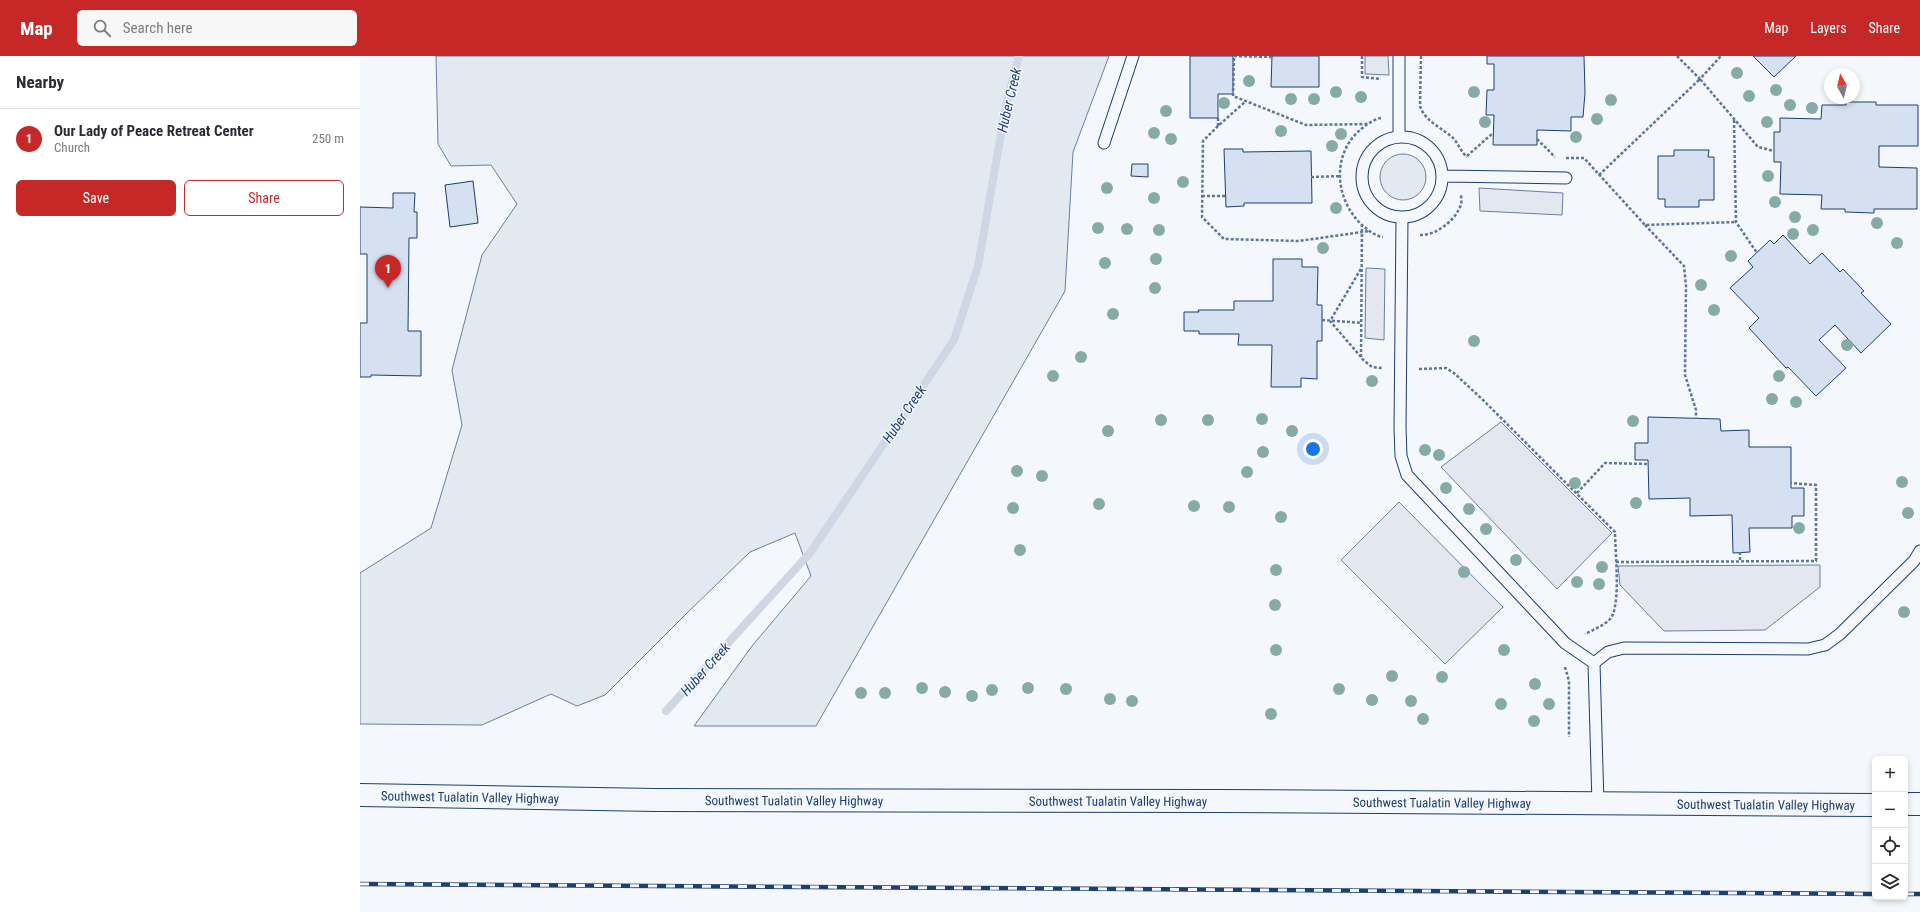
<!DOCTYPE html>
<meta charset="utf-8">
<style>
:root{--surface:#fff;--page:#f7f7f7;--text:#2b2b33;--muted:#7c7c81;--line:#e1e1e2;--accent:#c62828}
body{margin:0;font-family:"Roboto Condensed",sans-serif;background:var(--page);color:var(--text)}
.controls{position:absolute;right:12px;bottom:12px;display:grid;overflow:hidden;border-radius:6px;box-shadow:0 2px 6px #0003}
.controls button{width:36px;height:36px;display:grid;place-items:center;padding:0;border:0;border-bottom:1px solid var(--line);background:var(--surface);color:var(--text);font:20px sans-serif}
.compass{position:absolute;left:1464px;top:12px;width:36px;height:36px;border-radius:50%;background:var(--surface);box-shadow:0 2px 6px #0003;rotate:352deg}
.you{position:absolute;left:953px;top:393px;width:14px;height:14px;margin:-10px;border:3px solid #fff;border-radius:50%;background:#1a73e8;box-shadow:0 0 0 6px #1a73e833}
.badge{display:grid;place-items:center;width:26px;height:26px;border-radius:50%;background:var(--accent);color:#fff;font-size:13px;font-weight:700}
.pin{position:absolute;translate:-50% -33px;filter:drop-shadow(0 1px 2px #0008)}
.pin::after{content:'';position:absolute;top:21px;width:14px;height:12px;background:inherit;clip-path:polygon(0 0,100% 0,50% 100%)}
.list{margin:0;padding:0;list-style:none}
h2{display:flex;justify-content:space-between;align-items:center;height:52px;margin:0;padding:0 16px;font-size:17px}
h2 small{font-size:13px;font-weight:400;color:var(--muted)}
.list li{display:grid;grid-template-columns:26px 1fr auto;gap:12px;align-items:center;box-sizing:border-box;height:60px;padding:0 16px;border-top:1px solid var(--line)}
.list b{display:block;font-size:15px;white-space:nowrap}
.list p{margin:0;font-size:13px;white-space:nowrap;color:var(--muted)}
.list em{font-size:13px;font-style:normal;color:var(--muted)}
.actions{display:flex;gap:8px;padding:12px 16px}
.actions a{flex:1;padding:9px 0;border:1px solid var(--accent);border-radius:6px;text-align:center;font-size:14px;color:var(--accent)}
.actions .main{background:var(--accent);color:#fff}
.icon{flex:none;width:22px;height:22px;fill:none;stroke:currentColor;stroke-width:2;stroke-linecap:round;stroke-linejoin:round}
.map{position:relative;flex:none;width:1560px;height:856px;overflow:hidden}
header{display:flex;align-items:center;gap:24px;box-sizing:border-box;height:56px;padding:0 20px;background:var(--accent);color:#fff}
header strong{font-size:19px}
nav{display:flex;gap:22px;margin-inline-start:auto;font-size:14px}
.search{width:280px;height:36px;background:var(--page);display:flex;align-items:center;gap:10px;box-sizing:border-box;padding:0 14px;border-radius:6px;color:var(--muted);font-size:15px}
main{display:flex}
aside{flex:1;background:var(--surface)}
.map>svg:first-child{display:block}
</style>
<header>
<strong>Map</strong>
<div class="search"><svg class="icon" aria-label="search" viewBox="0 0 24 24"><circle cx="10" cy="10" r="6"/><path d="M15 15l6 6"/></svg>Search here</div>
<nav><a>Map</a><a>Layers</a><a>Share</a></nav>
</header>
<main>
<aside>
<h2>Nearby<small></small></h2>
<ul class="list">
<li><span class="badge">1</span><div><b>Our Lady of Peace Retreat Center</b><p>Church</p></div><em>250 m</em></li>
</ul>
<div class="actions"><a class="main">Save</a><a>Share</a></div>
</aside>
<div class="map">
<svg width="1560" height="856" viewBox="0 0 1560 856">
<rect width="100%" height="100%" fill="#f4f7fb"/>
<!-- green -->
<path fill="#e3e9f0" stroke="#687fa3" d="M 76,0 L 749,0 L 713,96 L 705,235 L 456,670 L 334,670 L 392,590 L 451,520 L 435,477 L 390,496 L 327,557 L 245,639 L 217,650 L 191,638 L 122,669 L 0,668 L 0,517 L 71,472 L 102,369 L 92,314 L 122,199 L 157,148 L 131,109 L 91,110 L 78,88 Z
M1020 121a23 23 0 1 1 46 0a23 23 0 1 1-46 0Z"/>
<!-- parking -->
<path fill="#e3e8f0" stroke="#687fa3" d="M 1005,0 L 1028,0 L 1029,19 L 1005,18 Z
M 1119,132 L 1203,137 L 1202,159 L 1120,155 Z
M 1006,212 L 1025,213 L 1024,284 L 1005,282 Z
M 1141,366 L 1252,477 L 1197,533 L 1081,411 Z
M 1039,446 L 1143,551 L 1085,608 L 981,504 Z
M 1460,509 L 1460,531 L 1405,574 L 1304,575 L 1260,529 L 1258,510 Z"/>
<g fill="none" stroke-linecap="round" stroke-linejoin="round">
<!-- stream -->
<path stroke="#cfd7e4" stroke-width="8" d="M 306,655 L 450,497 L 594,284 L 618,210 L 646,49 L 659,0"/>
</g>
<!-- building -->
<path fill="#d5e0f0" stroke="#1d3f73" d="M 830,0 L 873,0 L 873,38 L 858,38 L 858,62 L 830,62 Z
M 912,0 L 959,0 L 959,31 L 911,31 Z
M 1127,0 L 1224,0 L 1225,37 L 1223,61 L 1211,61 L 1211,75 L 1177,74 L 1177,89 L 1133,89 L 1134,59 L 1126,59 L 1127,34 L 1134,34 L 1134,8 L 1127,8 Z
M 1393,0 L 1436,0 L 1414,21 Z
M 1486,46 L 1516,46 L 1516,49 L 1558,49 L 1558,90 L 1519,90 L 1519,111 L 1557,112 L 1557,153 L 1514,153 L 1514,157 L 1485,156 L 1485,153 L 1461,153 L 1462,139 L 1420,138 L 1421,106 L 1414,106 L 1414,76 L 1420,76 L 1420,62 L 1461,63 L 1462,49 L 1486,49 Z
M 864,93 L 883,93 L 883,96 L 951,95 L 952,147 L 884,147 L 884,150 L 866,151 Z
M 1314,94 L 1349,94 L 1348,101 L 1354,101 L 1354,144 L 1339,144 L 1339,151 L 1305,151 L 1305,143 L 1298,143 L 1298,100 L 1314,100 Z
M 772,108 L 788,108 L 788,121 L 771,120 Z
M 113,125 L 118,167 L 90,171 L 85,129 Z
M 33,137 L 55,137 L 54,156 L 57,156 L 57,182 L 49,182 L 48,275 L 61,275 L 61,320 L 11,319 L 11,321 L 0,321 L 0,267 L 7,267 L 7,198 L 0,198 L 0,151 L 33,152 Z
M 1423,179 L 1450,208 L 1462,197 L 1480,216 L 1483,213 L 1504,235 L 1501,237 L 1531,268 L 1501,297 L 1475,269 L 1459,284 L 1486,312 L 1456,340 L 1428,311 L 1426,312 L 1389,272 L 1399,262 L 1370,232 L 1393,211 L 1388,205 L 1410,184 L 1414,188 Z
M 913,203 L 942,203 L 942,211 L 958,211 L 957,249 L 962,249 L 962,285 L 957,285 L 957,323 L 941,322 L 941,331 L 911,331 L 912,289 L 878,289 L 879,278 L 839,278 L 839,275 L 824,275 L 824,256 L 839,256 L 838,254 L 874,254 L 874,245 L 913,245 Z
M 1288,361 L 1360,363 L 1361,375 L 1389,374 L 1389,391 L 1431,391 L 1431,432 L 1444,432 L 1444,460 L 1432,460 L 1432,472 L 1389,472 L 1390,496 L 1373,497 L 1372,459 L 1330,460 L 1330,442 L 1289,443 L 1288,404 L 1275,404 L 1275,387 L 1288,387 Z"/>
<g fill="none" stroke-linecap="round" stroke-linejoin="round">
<defs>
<path id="service" d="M 1039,0 L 1039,81
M1002 121a40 40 0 1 1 80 0a40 40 0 1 1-80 0Z
M 744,87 L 773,0
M 1083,120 L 1206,122
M 1042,162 L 1040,372 L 1041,400 L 1047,419 L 1205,587 L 1234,607
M 1238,748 L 1234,607 L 1248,596 L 1264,592 L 1448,593 L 1465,589 L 1480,578 L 1554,505 L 1560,495"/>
<g id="primary">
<path id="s1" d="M 0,739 L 296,744 L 857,745 L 1515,749"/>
<path d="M 1545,748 L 1560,748"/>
</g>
</defs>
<!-- service casing -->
<use href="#service" stroke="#1d3f73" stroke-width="13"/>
<!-- primary casing -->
<use href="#primary" stroke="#1d3f73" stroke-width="24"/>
<!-- path -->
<path stroke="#5e769c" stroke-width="2.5" stroke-dasharray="3 2" stroke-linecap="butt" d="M 1002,0 L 1002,21 L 1021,23
M 1061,0 L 1060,50 C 1065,66 1083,72 1094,83 C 1099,89 1101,96 1107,101
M 1317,0 L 1340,23 L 1361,0
M 912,1 L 874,0 L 873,40 L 946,69 L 1008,68
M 858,62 L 858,70 L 886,45
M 1021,62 C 1014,63 1006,69 1000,74 C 971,99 975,144 1002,169 C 1008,174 1015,180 1023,181
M 1374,64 L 1376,166 L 1397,197
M 858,70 L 843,85 L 842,161 L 864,183 L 939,185 L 1009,175
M 1177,83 L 1195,101
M 1107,100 L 1133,77
M 1206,102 L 1224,102 L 1285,169 L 1376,166
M 1239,119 L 1340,23 L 1398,91 L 1414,95
M 951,121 L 980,120
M 842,140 L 866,140
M 1002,168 L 1001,302 L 1012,311 L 1022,312
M 1285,169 L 1324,210 L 1326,230 L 1325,319 L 1336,354 L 1336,363
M 1060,179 C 1076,180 1097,163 1101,148 C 1102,145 1101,141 1101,138
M 962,264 L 1002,267
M 1001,301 L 970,265 L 1002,211
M 1059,313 L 1086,312 L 1094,317 L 1123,344 L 1255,476 C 1255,494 1261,547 1251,562 C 1245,569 1233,574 1225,578
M 1217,437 L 1245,407 L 1288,408
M 1380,496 L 1380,505
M 1256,506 L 1456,505 L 1456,429 L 1431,427
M 1205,611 L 1209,625 L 1209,681"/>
<!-- service -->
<use href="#service" stroke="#f4f7fb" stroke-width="11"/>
<!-- primary -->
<use href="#primary" stroke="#f4f7fb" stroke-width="22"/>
<defs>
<path id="rail" d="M 0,828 L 1515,838
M 1545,838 L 1560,838"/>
</defs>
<!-- rail casing -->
<use href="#rail" stroke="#1d3f73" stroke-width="4.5"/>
<!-- rail -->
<use href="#rail" stroke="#f4f7fb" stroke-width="3" stroke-dasharray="9" stroke-linecap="butt"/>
</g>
<!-- trees -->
<g fill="#86aba6">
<circle cx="1377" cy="17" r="6"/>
<circle cx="889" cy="25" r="6"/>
<circle cx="1416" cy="34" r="6"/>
<circle cx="976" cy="36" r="6"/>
<circle cx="1114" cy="36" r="6"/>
<circle cx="1389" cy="40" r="6"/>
<circle cx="1001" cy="41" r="6"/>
<circle cx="931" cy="43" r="6"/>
<circle cx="954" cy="43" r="6"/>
<circle cx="1251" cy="44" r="6"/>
<circle cx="864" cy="47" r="6"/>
<circle cx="1430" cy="49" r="6"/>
<circle cx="1452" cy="52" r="6"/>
<circle cx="806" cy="55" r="6"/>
<circle cx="1237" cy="63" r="6"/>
<circle cx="1125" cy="66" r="6"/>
<circle cx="1407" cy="66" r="6"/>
<circle cx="921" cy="75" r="6"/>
<circle cx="794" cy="77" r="6"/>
<circle cx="981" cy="78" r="6"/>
<circle cx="1216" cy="81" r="6"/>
<circle cx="811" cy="83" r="6"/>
<circle cx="972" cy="90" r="6"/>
<circle cx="1408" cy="120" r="6"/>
<circle cx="823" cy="126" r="6"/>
<circle cx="747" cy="132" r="6"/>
<circle cx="794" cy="142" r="6"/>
<circle cx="1415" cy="146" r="6"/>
<circle cx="976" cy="152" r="6"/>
<circle cx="1435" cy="161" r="6"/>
<circle cx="1517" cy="167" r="6"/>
<circle cx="738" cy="172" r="6"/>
<circle cx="767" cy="173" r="6"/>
<circle cx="799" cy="174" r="6"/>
<circle cx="1453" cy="174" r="6"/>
<circle cx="1433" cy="178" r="6"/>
<circle cx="1537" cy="187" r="6"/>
<circle cx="963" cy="192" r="6"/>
<circle cx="1371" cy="200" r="6"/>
<circle cx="796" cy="203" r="6"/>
<circle cx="745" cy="207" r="6"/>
<circle cx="1341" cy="229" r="6"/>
<circle cx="795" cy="232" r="6"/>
<circle cx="1354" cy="254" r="6"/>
<circle cx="753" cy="258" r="6"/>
<circle cx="1114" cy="285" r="6"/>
<circle cx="1487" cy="289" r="6"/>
<circle cx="721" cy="301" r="6"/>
<circle cx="693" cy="320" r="6"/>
<circle cx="1419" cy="320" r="6"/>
<circle cx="1012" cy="325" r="6"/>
<circle cx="1412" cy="343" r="6"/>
<circle cx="1436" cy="346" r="6"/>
<circle cx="902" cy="363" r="6"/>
<circle cx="801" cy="364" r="6"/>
<circle cx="848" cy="364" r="6"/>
<circle cx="1273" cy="365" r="6"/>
<circle cx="748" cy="375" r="6"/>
<circle cx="932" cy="375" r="6"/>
<circle cx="1065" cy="394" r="6"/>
<circle cx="903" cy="396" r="6"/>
<circle cx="1079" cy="399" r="6"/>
<circle cx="657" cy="415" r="6"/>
<circle cx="887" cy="416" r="6"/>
<circle cx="682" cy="420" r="6"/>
<circle cx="1542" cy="426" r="6"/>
<circle cx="1215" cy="427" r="6"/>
<circle cx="1086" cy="432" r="6"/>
<circle cx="1276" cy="447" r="6"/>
<circle cx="739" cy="448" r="6"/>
<circle cx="834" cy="450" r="6"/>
<circle cx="869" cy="451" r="6"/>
<circle cx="653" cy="452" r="6"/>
<circle cx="1109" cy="453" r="6"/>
<circle cx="1548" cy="457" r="6"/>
<circle cx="921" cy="461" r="6"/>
<circle cx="1439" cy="472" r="6"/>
<circle cx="1126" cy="473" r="6"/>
<circle cx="660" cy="494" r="6"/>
<circle cx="1156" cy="504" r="6"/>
<circle cx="1242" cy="511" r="6"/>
<circle cx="916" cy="514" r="6"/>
<circle cx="1104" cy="516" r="6"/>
<circle cx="1217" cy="526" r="6"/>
<circle cx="1239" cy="528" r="6"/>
<circle cx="915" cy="549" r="6"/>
<circle cx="1544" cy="556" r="6"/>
<circle cx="916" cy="594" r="6"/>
<circle cx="1144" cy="594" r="6"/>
<circle cx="1032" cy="620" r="6"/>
<circle cx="1082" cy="621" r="6"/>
<circle cx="1175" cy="628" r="6"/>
<circle cx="562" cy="632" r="6"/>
<circle cx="668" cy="632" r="6"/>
<circle cx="706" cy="633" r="6"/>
<circle cx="979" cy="633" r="6"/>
<circle cx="632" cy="634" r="6"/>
<circle cx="585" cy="636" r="6"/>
<circle cx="501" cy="637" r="6"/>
<circle cx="525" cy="637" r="6"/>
<circle cx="612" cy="640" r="6"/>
<circle cx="750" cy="643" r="6"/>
<circle cx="1012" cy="644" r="6"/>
<circle cx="772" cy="645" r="6"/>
<circle cx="1051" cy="645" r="6"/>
<circle cx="1141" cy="648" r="6"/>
<circle cx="1189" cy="648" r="6"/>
<circle cx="911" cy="658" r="6"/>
<circle cx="1063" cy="663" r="6"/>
<circle cx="1174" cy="665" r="6"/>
</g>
<g text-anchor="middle" stroke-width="3" stroke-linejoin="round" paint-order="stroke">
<!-- street labels -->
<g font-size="13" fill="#1d3f73" stroke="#f4f7fb">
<text dy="5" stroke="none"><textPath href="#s1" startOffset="110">Southwest Tualatin Valley Highway</textPath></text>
<text dy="5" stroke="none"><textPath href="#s1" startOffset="434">Southwest Tualatin Valley Highway</textPath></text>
<text dy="5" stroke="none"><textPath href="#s1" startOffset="758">Southwest Tualatin Valley Highway</textPath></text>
<text dy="5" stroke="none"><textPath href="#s1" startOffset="1082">Southwest Tualatin Valley Highway</textPath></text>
<text dy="5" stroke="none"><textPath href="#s1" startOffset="1406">Southwest Tualatin Valley Highway</textPath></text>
</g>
<!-- water labels -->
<g font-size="14" font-style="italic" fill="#1d3f73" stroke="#f4f7fb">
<text transform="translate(649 44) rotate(-77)" y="5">Huber Creek</text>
<text transform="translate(544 358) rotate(-56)" y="5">Huber Creek</text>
<text transform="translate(345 613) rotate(-48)" y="5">Huber Creek</text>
</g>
</g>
</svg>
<div class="controls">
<button>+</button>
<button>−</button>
<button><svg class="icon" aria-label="locate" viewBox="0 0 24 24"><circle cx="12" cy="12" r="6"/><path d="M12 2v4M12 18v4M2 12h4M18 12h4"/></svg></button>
<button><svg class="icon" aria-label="layers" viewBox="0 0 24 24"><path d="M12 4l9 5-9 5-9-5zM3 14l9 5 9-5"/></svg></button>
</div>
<svg class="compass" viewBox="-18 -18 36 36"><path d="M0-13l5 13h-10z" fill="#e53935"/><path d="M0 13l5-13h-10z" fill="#7c7c81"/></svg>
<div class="you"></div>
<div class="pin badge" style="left:28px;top:232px">1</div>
</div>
</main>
